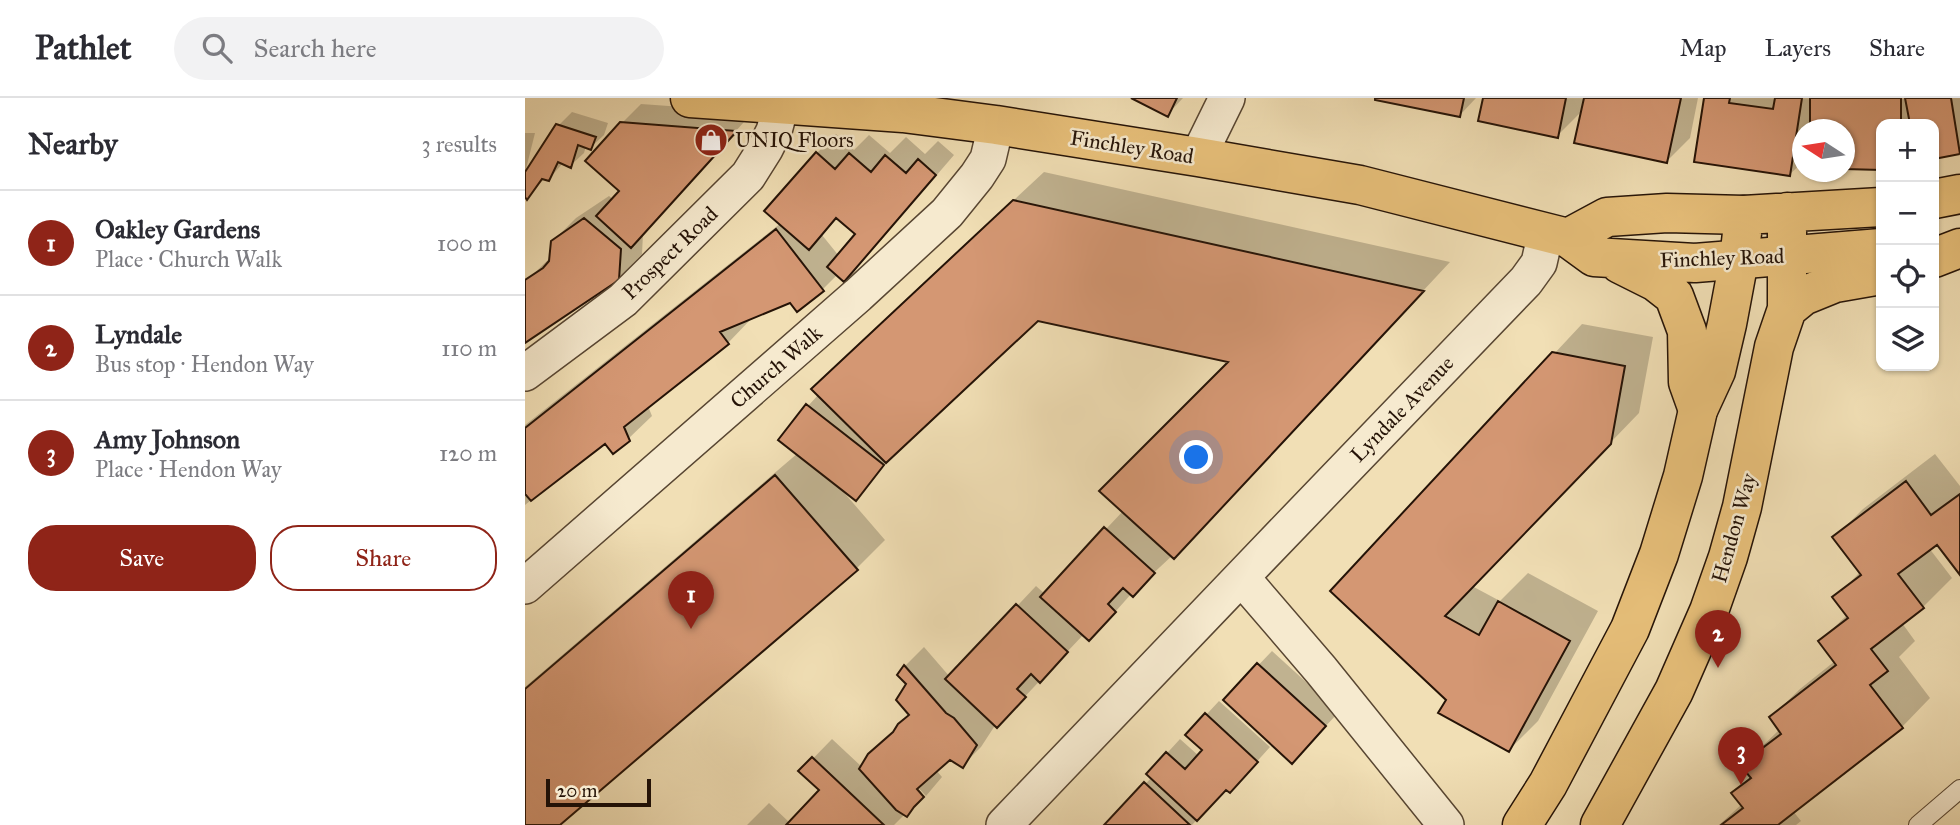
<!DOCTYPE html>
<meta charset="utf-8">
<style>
:root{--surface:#fff;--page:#f2f2f3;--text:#2b2b33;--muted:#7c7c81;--line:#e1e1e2;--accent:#8f2418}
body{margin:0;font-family:"IM FELL Great Primer",serif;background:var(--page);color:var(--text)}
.controls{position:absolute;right:21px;top:21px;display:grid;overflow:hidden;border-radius:14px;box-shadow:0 2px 5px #0004}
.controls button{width:63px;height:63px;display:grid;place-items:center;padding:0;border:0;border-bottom:2px solid var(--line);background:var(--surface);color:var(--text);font:35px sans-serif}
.compass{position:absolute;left:1267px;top:21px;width:63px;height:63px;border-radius:50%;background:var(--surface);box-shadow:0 2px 5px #0004;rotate:282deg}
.scale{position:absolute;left:21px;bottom:18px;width:105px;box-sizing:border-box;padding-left:7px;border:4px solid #251307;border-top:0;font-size:19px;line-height:24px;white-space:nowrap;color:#251307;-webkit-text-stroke:5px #f6eacf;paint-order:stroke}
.you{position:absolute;left:672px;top:360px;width:24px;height:24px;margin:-18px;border:5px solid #fff;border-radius:50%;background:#1a73e8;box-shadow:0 0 0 10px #1a73e833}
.badge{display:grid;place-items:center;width:46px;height:46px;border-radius:50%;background:var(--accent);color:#fff;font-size:23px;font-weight:700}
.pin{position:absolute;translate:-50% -58px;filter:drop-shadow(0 2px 4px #0008)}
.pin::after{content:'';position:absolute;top:37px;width:24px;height:21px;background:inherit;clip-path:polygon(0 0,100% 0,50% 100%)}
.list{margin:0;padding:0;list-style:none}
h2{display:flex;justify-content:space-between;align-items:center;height:91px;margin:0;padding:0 28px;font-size:30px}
h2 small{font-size:23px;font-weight:400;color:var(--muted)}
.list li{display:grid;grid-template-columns:46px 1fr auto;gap:21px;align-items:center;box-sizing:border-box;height:105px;padding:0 28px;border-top:2px solid var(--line)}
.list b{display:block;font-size:26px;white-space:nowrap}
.list p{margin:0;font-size:23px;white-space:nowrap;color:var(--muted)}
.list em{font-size:23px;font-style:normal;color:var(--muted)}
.actions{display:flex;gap:14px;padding:21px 28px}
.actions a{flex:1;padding:16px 0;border:2px solid var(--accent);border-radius:28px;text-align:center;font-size:24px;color:var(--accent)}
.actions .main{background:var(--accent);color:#fff}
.icon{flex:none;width:38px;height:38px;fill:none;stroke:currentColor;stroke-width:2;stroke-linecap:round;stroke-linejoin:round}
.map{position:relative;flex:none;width:1435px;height:727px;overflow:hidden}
header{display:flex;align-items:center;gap:42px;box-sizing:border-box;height:98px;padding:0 35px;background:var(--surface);border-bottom:2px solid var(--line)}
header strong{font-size:33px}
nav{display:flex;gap:38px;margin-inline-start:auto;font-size:24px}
.search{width:490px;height:63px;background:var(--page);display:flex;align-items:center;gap:18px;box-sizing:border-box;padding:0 24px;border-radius:38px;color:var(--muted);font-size:26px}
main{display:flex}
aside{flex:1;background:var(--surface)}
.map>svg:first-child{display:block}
</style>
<header>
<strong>Pathlet</strong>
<div class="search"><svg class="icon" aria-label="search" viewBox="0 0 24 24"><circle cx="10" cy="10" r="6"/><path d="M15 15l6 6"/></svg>Search here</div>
<nav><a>Map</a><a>Layers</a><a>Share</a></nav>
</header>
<main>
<aside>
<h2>Nearby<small>3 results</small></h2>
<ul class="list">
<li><span class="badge">1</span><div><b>Oakley Gardens</b><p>Place · Church Walk</p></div><em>100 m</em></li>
<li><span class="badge">2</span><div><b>Lyndale</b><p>Bus stop · Hendon Way</p></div><em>110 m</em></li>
<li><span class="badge">3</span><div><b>Amy Johnson</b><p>Place · Hendon Way</p></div><em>120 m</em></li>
</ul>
<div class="actions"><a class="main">Save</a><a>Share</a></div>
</aside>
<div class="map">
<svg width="1435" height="727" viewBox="0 0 1435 727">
<rect width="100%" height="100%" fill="#f1dfb5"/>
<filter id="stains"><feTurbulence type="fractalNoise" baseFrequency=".00286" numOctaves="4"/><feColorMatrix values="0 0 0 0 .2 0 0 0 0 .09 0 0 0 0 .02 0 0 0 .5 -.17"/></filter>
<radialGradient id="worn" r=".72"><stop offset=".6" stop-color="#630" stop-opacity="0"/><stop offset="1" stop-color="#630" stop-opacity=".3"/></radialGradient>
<!-- shadow -->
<path fill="#0003" fill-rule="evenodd" d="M 610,0 L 658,0 L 643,16 Z
M 852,0 L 951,0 L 935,17 Z
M 960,0 L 1173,0 L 1165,40 L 1141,64 L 1058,12 L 1032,38 Z
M 1181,0 L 1435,0 L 1435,54 L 1409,59 L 1409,26 L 1356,26 L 1356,70 L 1320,70 L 1320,32 L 1278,32 L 1278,64 L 1264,77 Z
M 116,6 L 228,14 L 118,136 L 117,156 L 93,181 L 0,243 L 0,184 L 26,159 L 27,144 L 51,120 L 84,98 L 89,102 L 97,93 L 96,26 Z
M 47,14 L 83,25 L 79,37 L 65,50 L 61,48 L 59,55 L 45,68 L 38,65 L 24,81 L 20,80 L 3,99 L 0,96 L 0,77 L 33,28 Z
M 0,35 L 10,35 L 0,75 Z
M 311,36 L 329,52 L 344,37 L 365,55 L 381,39 L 400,56 L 413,43 L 429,57 L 338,163 L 319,182 L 313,176 L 298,191 L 272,211 L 266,203 L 225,220 L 226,221 L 203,245 L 123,308 L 127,318 L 103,341 L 80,343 L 0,407 L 0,327 L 256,125 L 292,55 ZM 313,119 L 332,136 L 314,158 L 297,137 Z
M 519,74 L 925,164 L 677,430 L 607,495 L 583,522 L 559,536 L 491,608 L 471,626 L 456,649 L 437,668 L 424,659 L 411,672 L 417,679 L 401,698 L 387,683 L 393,695 L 400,698 L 382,717 L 380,716 L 369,727 L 222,727 L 244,705 L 265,725 L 296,692 L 276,673 L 307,641 L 337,669 L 386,617 L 383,586 L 374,577 L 380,568 L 399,549 L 425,579 L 511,488 L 520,496 L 598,413 L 706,263 L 513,221 L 368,356 L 344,387 L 331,400 L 316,391 L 360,442 L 331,471 L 32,727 L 0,727 L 0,589 L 273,355 L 283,308 L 294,296 L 317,262 Z
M 1057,226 L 1128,239 L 1114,315 L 947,488 L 975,503 L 1003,475 L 1073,513 L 1013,623 L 984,652 L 923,601 L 807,493 Z
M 1410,356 L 1435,388 L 1435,474 L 1412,444 L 1404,450 L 1427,480 L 1398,509 L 1377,525 L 1390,543 L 1374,559 L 1405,600 L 1377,629 L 1268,713 L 1276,723 L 1271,727 L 1194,727 L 1217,706 L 1209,695 L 1226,678 L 1218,667 L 1255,631 L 1246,619 L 1275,591 L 1310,563 L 1295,543 L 1322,517 L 1310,500 L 1335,474 L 1309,440 L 1338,411 Z
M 747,553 L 814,614 L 780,650 L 700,602 Z
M 694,603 L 745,649 L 718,679 L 702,690 L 667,727 L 582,727 L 627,679 L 623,676 L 655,641 L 674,658 L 679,652 L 681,617 Z"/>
<!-- building -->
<path fill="#d49773" stroke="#251307" stroke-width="2" d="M 606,0 L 652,0 L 643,19 Z
M 850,0 L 939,0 L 935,19 L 850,2 Z
M 958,0 L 1041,0 L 1033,40 L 953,23 Z
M 1059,0 L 1156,0 L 1142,65 L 1049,45 Z
M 1179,0 L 1205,0 L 1204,5 L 1248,11 L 1250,0 L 1277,0 L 1265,78 L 1169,64 Z
M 1285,0 L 1376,0 L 1376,26 L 1356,26 L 1356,72 L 1320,71 L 1320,32 L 1285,32 Z
M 1380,0 L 1426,0 L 1435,56 L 1409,61 L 1409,26 L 1385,26 Z
M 95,24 L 212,33 L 106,150 L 71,118 L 94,93 L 60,63 Z
M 31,26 L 71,39 L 66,52 L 53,47 L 46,70 L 33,64 L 24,83 L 17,81 L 2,102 L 0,99 L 0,74 Z
M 291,54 L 310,71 L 324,55 L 346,74 L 360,57 L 381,75 L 393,61 L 411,77 L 319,184 L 302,169 L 330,136 L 311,120 L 284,152 L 239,113 Z
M 488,102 L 899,193 L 649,461 L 574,393 L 703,264 L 513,223 L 361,365 L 286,291 Z
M 59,120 L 96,151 L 94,182 L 0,245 L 0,182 L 18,170 L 24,163 L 26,143 Z
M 251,131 L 299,193 L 272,214 L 265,205 L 195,234 L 204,246 L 99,329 L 105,343 L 88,356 L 80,346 L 6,403 L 0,396 L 0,330 Z
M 1027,254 L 1100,268 L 1086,346 L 920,518 L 954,537 L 973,503 L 1045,543 L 984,654 L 913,615 L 921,602 L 805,493 Z
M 281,306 L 359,367 L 331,403 L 253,342 Z
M 250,377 L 333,472 L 35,727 L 0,727 L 0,591 Z
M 1381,383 L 1406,417 L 1435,396 L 1435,477 L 1412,447 L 1373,476 L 1399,510 L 1346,551 L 1363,573 L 1345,587 L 1378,630 L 1253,727 L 1196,727 L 1218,710 L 1206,695 L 1226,680 L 1215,667 L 1256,636 L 1244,619 L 1311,567 L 1293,543 L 1323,520 L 1307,499 L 1336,477 L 1307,439 Z
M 579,429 L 630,475 L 608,499 L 598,490 L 583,506 L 591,514 L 564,543 L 515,499 Z
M 491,506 L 543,554 L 515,585 L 506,576 L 492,591 L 501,599 L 472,630 L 420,581 Z
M 732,565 L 801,628 L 767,666 L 698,602 Z
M 379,567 L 421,615 L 429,620 L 452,647 L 438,670 L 425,662 L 392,691 L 399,699 L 389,709 L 382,719 L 371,712 L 334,671 L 343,656 L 368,634 L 373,626 L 384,617 L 371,602 L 381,586 L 372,577 Z
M 680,615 L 733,664 L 705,695 L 701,692 L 672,723 L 621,676 L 641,654 L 660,671 L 677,652 L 660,637 Z
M 287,659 L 359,727 L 261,727 L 294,692 L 273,673 Z
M 619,684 L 665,727 L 579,727 Z"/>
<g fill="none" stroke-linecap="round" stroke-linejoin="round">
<defs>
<path id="lane" d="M 1393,727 L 1435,691"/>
<path id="street" d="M 673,59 L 702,0
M 0,275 L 98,202 L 223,78 L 240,51 L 249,33 L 256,7
M 717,480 L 796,572 L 921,727
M 0,488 L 333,197 L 422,115 L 452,78 L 463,61 L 471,27
M 479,727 C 653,546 826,363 1001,183 L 1014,165 L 1021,134"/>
<path id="primary" d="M 165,0 L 378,15 L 471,27 L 673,59 L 835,87 L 1043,140 L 1069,159 L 1170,165 L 1356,150
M 1043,140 L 1082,119 L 1142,115 L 1219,117
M 1095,166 L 1131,184 L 1149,198 L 1162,233 L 1163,284 L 1173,312"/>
<path id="highway" d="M 1409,101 L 1435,96
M 1262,114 L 1262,211
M 1409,160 L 1435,150
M 997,727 L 1023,686 L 1105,531 L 1134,456 L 1158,378 L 1173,312 L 1191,273 L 1202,226 L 1214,162 L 1219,117 L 1356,109
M 1075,727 L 1149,593 L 1184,513 L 1203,459 L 1217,409 L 1249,249 L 1262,211 L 1278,198 L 1310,185 L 1356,177"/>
</defs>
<!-- lane casing -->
<use href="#lane" stroke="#584632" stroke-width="20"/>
<!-- street casing -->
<use href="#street" stroke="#584632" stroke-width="38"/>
<!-- primary casing -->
<use href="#primary" stroke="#251307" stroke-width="41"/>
<!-- highway casing -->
<use href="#highway" stroke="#251307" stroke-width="41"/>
<!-- lane -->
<use href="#lane" stroke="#f6eacf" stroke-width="18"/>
<!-- street -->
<use href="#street" stroke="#f6eacf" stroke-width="35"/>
<!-- primary -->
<use href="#primary" stroke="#e8c07a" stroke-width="38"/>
<!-- highway -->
<use href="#highway" stroke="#e8c07a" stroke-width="38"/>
</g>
<!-- icons -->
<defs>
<symbol id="shop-disc" viewBox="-11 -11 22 22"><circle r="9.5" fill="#8f2418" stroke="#f6eacf"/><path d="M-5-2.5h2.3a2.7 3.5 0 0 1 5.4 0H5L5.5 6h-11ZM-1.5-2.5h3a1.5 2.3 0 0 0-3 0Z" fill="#fff"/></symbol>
</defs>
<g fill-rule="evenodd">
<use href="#shop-disc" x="167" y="23" width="38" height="38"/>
</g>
<g text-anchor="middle" stroke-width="5" stroke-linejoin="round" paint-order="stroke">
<!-- poi labels -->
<g font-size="21" fill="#251307" stroke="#f6eacf" text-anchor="start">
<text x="210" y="49">UNIQ Floors</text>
</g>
<!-- street labels -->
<g font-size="21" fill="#251307" stroke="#f6eacf">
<text transform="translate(607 49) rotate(9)" y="7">Finchley Road</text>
<text transform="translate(145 155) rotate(-44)" y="7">Prospect Road</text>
<text transform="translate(1197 160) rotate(-2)" y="7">Finchley Road</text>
<text transform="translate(251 269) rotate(-41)" y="7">Church Walk</text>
<text transform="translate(877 311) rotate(-46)" y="7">Lyndale Avenue</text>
<text transform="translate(1209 430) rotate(-74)" y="7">Hendon Way</text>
</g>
</g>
<rect width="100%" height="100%" filter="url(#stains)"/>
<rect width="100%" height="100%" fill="url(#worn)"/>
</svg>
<div class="controls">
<button>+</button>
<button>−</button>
<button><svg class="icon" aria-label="locate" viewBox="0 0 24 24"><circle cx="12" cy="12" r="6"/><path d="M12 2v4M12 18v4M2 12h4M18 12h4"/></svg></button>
<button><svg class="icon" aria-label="layers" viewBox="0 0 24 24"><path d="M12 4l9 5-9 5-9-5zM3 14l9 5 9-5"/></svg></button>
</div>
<svg class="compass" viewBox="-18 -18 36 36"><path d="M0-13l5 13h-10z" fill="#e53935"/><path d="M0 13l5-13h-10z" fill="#7c7c81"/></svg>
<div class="scale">20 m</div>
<div class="you"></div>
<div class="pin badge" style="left:166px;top:531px">1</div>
<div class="pin badge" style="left:1193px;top:570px">2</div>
<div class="pin badge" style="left:1216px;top:687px">3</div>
</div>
</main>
